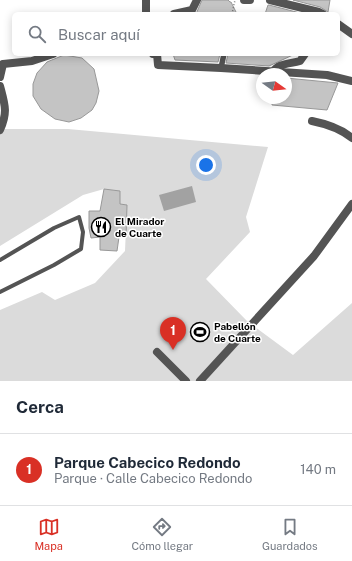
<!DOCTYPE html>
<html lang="es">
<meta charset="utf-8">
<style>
:root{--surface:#fff;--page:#f6f6f7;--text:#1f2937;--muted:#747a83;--line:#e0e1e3;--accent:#d93025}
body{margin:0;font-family:"Public Sans",sans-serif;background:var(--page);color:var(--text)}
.compass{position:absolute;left:256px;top:68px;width:36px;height:36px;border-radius:50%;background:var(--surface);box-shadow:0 2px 10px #0003;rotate:105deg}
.you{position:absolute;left:206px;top:165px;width:14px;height:14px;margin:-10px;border:3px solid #fff;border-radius:50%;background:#1a73e8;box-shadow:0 0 0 6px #1a73e833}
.badge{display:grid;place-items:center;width:26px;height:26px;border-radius:50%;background:var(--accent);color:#fff;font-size:13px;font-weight:700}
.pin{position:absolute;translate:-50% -33px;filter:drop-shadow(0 1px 2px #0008)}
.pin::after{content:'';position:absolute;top:21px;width:14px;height:12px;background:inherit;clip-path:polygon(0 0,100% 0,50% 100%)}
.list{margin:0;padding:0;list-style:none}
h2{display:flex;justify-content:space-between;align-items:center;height:52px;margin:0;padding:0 16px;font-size:17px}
h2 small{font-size:13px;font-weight:400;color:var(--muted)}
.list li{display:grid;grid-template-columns:26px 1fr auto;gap:12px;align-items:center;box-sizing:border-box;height:72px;padding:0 16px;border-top:1px solid var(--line)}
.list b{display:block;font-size:15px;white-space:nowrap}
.list p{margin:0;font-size:13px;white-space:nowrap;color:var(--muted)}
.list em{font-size:13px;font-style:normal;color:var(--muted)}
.icon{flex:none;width:22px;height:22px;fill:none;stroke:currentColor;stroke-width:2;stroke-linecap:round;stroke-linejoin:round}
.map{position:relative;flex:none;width:352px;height:381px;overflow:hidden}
.search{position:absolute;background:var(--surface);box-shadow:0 2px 10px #0003;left:12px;right:12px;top:12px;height:44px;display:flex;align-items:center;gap:10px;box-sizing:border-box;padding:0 14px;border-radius:6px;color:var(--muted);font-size:15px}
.sheet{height:124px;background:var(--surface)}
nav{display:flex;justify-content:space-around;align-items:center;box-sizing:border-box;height:56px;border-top:1px solid var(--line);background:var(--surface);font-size:11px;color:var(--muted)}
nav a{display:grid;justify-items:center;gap:2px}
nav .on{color:var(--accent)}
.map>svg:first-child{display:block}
</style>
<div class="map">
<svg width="352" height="381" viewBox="0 0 352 381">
<rect width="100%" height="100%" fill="#fff"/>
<!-- green -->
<path fill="#dbdbdb" d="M 0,129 L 68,129 L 268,147 L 246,217 L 250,232 L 206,279 L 247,321 L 293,355 L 352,303 L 352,381 L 0,381 L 0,310 L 42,292 L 55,300 L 95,283 L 125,251 L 127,205 L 120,204 L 120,191 L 104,189 L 83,195 L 0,246 Z"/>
<!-- water -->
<path fill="#a2a2a2" d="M 192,186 L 196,202 L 164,211 L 159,195 Z"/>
<!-- building -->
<path fill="#c4c4c4" stroke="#989898" d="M 202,0 L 228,0 L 230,2 L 231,2 L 237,14 L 196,14 Z
M 293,0 L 330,0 L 328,12 L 320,7 Z
M 268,5 L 269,5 L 304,14 L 265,14 Z
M 173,54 L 220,54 L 218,62 L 175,60 Z
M 228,54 L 295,54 L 269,66 L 226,63 Z
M 64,55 L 82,58 L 94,69 L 99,91 L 96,103 L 92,110 L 81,118 L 69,122 L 55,119 L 41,109 L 33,96 L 33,84 L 37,73 L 47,62 Z
M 286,78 L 338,83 L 327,110 L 272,105 L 272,98 L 286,98 Z
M 104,189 L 120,191 L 120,204 L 127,205 L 126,237 L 119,237 L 117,251 L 100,250 L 100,237 L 91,238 L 89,228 L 89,211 L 100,211 Z"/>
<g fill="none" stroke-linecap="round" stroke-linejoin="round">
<!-- path -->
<path stroke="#767676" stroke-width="1.5" stroke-dasharray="1 2" stroke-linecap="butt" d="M 232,14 L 235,0"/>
<!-- service -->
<path stroke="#545454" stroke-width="4" d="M 0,260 L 54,228 L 79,217 L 83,232 L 81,249 L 54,265 L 0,292"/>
<!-- pedestrian -->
<path stroke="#545454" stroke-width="5.5" d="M 221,68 L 224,54"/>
<!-- minor -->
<path stroke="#545454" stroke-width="8" d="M 146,0 L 146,14
M 244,0 L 250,0
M 270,0 L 319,12 L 323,14
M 174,14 L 192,10 L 197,0
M 338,24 L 352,34
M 153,54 L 157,54 L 158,65 L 221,68 L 327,75 L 352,81
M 3,64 L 32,61 L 53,54
M 273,72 C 278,63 290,64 300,61 L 305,54
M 0,77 L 3,64
M 0,86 C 5,105 8,112 0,130
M 312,121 C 327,124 340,128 352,138
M 157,352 L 186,381
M 200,381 L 314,256 L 352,204"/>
</g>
<!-- icons -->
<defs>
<symbol id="restaurant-ring" viewBox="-11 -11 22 22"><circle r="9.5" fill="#fff" stroke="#000" stroke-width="1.5"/><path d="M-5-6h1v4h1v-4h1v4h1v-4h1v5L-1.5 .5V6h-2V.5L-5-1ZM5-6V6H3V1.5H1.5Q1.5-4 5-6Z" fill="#000"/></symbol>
<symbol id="stadium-ring" viewBox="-11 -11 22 22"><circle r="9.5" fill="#fff" stroke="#000" stroke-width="1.5"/><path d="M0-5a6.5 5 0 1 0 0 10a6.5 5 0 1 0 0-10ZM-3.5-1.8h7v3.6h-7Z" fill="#000"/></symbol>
</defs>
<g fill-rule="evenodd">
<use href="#restaurant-ring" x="90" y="216" width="22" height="22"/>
<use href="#stadium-ring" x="189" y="321" width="22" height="22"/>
</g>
<g text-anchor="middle" stroke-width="3" stroke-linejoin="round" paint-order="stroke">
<!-- poi labels -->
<g font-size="10" font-weight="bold" fill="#000" stroke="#fff" text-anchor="start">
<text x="115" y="225">El Mirador<tspan x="115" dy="12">de Cuarte</tspan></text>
<text x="214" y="330">Pabellón<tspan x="214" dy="12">de Cuarte</tspan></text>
</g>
</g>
</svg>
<svg class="compass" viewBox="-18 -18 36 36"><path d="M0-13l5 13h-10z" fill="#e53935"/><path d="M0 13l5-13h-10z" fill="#747a83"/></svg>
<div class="you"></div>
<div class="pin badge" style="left:173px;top:350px">1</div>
<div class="search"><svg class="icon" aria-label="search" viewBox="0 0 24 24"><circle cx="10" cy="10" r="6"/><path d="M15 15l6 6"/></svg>Buscar aquí</div>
</div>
<section class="sheet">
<h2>Cerca<small></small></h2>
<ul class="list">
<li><span class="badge">1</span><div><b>Parque Cabecico Redondo</b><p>Parque · Calle Cabecico Redondo</p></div><em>140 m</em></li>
</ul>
</section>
<nav>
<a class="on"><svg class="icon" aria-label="map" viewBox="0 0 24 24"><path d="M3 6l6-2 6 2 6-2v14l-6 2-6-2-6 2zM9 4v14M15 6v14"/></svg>Mapa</a>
<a><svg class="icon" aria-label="directions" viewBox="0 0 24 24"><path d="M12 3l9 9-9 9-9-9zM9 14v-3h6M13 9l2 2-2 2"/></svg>Cómo llegar</a>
<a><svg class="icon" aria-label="saved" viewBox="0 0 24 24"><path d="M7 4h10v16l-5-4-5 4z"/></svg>Guardados</a>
</nav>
